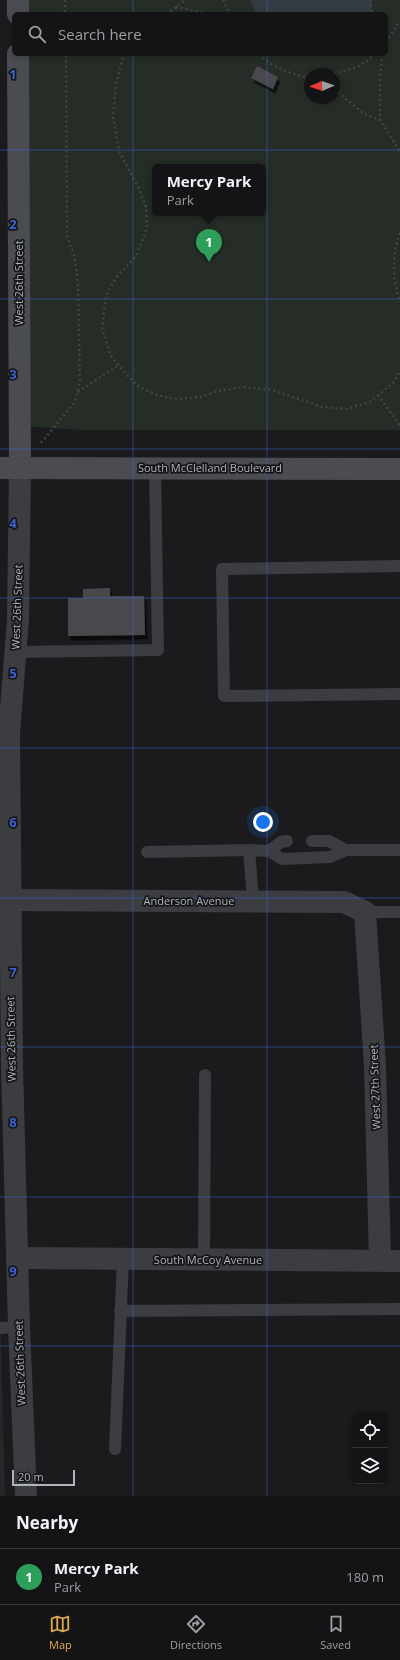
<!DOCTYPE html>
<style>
:root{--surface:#141416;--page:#1d1d1f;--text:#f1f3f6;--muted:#9d9ea1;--line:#333335;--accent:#e1a94e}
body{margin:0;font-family:"Open Sans",sans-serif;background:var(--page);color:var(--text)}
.controls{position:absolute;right:12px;bottom:12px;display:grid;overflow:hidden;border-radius:6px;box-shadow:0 2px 6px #0003}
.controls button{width:36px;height:36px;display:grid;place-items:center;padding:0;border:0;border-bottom:1px solid var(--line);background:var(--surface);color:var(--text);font:20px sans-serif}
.compass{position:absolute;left:304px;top:68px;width:36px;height:36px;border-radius:50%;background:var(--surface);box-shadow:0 2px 6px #0003;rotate:268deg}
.scale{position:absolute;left:12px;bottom:10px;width:63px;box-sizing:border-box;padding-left:4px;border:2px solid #afb3bb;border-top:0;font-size:11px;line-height:14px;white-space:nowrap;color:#afb3bb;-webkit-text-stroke:3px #161618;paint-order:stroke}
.you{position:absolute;left:263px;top:822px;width:14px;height:14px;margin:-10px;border:3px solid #fff;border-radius:50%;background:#1a73e8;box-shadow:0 0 0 6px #1a73e833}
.badge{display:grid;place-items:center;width:26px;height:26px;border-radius:50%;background:var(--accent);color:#fff;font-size:13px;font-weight:700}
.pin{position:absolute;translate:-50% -33px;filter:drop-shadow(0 1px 2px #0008)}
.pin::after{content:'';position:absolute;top:21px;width:14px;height:12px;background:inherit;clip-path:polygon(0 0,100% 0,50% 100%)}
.popup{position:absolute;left:152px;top:164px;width:114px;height:52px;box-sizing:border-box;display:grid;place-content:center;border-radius:6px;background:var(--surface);filter:drop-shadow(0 1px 3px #0005);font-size:13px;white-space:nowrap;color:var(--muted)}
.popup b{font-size:15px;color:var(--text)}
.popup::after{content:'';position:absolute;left:50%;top:100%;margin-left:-8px;border:8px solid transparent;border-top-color:var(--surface)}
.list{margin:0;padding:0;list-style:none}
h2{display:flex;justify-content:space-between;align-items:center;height:52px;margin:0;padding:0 16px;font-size:17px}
h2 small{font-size:13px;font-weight:400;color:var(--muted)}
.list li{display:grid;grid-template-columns:26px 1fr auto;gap:12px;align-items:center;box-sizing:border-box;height:56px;padding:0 16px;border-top:1px solid var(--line)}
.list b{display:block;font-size:15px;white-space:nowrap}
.list p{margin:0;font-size:13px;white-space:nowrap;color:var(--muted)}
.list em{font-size:13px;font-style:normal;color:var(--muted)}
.icon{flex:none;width:22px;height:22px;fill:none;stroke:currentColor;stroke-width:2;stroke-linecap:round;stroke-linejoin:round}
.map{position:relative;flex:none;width:400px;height:1496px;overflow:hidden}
.search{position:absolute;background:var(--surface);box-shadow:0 2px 6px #0003;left:12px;right:12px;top:12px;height:44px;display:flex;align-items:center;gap:10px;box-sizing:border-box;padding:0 14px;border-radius:6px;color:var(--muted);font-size:15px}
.sheet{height:108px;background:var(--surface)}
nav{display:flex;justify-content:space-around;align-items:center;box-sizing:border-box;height:56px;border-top:1px solid var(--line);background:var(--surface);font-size:11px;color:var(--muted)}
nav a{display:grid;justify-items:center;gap:2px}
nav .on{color:var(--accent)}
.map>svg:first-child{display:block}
</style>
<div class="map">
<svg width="400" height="1496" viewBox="0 0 400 1496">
<defs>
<filter id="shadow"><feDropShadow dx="2.5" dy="4.5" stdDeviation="0" flood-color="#0009"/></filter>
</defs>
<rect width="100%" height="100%" fill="#1b1b1d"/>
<!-- built -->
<path fill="#27272a" d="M 0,1307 L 5,1496 L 0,1496 Z"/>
<!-- green -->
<path fill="#252d26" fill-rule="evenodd" d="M 17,0 L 400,0 L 400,430 L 83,430 L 20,426 L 18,54 L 386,54 L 386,14 L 17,14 ZM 310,74 L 334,74 L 334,98 L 310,98 ZM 155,167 L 263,167 L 263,213 L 155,213 Z"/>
<!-- water -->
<path fill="#343c42" d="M 250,0 L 372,0 L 371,14 L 256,14 Z"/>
<!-- building -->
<path fill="#48494d" filter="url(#shadow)" d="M 257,66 L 278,77 L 273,89 L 251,78 Z
M 110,588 L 110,596 L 144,596 L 145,635 L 68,636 L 68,598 L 83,598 L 83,589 Z"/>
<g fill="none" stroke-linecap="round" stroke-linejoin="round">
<!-- path -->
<path stroke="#424448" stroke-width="2.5" stroke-dasharray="2 3" stroke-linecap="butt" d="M 65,0 L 65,14
M 223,0 L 230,14
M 370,0 L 372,14
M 176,7 L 210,14
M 166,14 L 185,0
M 224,14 L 229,13
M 386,35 L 389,38
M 386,42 L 400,21
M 126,54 L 123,57 L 116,85 L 113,116 L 119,151 L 138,187 L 146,207 L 147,228 L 136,256 L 115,279 L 106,296 L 102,328 L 111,356 L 127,375 L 139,387 L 157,395 L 176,399 L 201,397 L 217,391 L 244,387 L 272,390 L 322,407 L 346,409 L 370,402 L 394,382 L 400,371
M 259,54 C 273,68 291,74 310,78
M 382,54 L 380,82 L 380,119 L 400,152
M 334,74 L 358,67 L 376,54
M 334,89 L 364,114 L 380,120
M 400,233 C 392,255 392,279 400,301
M 78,392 L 119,365
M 378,395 L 400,426
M 41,443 L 75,402 L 80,381 L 78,284 L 74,255 L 67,236 L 66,54"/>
<!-- service -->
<path stroke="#3c3d41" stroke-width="12" d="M 400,566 L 222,569 L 224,696 L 400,694
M 15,652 L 158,650 L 155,468
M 312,841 L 329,841 L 346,850
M 269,851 L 281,842 L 287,841
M 147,852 L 249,850
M 253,901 L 249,850 L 269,851 L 282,859 L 330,857 L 346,850 L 400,850
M 365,912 L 400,912
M 204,1260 L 205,1075
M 120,1311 L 400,1309
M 0,1328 L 19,1327
M 115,1449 L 123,1259"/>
<!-- minor -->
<path stroke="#3c3d41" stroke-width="22" d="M 10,900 L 344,902 L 365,912 L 375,1066 L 380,1261
M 17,1258 L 400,1261"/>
<!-- tertiary -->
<path stroke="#3c3d41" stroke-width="22" d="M 20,468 L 18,619 L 9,734 L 12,1066 L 19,1327 L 26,1496"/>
<!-- secondary -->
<path stroke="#4a4c51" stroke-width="22" d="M 18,0 L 18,14
M 18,54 L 20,468
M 0,468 L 400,469"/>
</g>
<!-- grid -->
<path fill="none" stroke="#3a62d2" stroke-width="1" stroke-opacity="0.55" d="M 133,0 L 133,14M 267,0 L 267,14M 133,54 L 133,1496M 267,54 L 267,1496M 0,150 L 400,150M 0,299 L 400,299M 0,449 L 400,449M 0,598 L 400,598M 0,748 L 400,748M 0,898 L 400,898M 0,1047 L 400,1047M 0,1197 L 400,1197M 0,1346 L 400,1346"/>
<g text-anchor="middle" stroke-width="3.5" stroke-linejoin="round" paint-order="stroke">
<!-- street labels -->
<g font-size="11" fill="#afb3bb" stroke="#161618">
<text transform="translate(19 283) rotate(-90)" y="4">West 26th Street</text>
<text x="210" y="472">South McClelland Boulevard</text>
<text transform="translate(17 607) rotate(-88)" y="4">West 26th Street</text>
<text x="189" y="905">Anderson Avenue</text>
<text transform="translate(11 1039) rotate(-91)" y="4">West 26th Street</text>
<text transform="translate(375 1087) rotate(-92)" y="4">West 27th Street</text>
<text x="208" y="1264">South McCoy Avenue</text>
<text transform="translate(20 1363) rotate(-92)" y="4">West 26th Street</text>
</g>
</g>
<g font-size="13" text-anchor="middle" font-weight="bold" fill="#3a62d2" stroke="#161618" stroke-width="3.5" stroke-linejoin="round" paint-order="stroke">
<text x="13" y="79">1</text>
<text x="13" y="229">2</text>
<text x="13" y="379">3</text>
<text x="13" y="528">4</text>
<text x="13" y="678">5</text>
<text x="13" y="827">6</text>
<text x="13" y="977">7</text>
<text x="13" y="1127">8</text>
<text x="13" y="1276">9</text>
</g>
</svg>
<div class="controls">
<button><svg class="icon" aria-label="locate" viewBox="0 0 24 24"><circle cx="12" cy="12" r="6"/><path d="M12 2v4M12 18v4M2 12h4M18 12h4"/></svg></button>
<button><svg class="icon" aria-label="layers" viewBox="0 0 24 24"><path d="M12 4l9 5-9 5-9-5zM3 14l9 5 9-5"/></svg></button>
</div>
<svg class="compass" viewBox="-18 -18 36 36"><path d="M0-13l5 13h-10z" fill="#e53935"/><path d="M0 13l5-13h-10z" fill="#9d9ea1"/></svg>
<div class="scale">20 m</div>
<div class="you"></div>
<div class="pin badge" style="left:209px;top:262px;background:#2e9e5b">1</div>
<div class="popup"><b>Mercy Park</b>Park</div>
<div class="search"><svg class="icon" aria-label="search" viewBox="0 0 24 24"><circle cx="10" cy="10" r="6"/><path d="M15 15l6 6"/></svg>Search here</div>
</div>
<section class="sheet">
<h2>Nearby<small></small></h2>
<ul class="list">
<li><span class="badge" style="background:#2e9e5b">1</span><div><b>Mercy Park</b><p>Park</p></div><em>180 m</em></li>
</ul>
</section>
<nav>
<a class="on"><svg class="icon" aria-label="map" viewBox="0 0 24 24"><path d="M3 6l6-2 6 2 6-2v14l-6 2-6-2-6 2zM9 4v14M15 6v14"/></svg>Map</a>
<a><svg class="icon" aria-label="directions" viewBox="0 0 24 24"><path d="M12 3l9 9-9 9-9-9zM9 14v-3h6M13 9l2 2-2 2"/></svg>Directions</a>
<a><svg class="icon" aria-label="saved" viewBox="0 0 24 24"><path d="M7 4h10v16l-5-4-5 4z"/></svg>Saved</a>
</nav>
